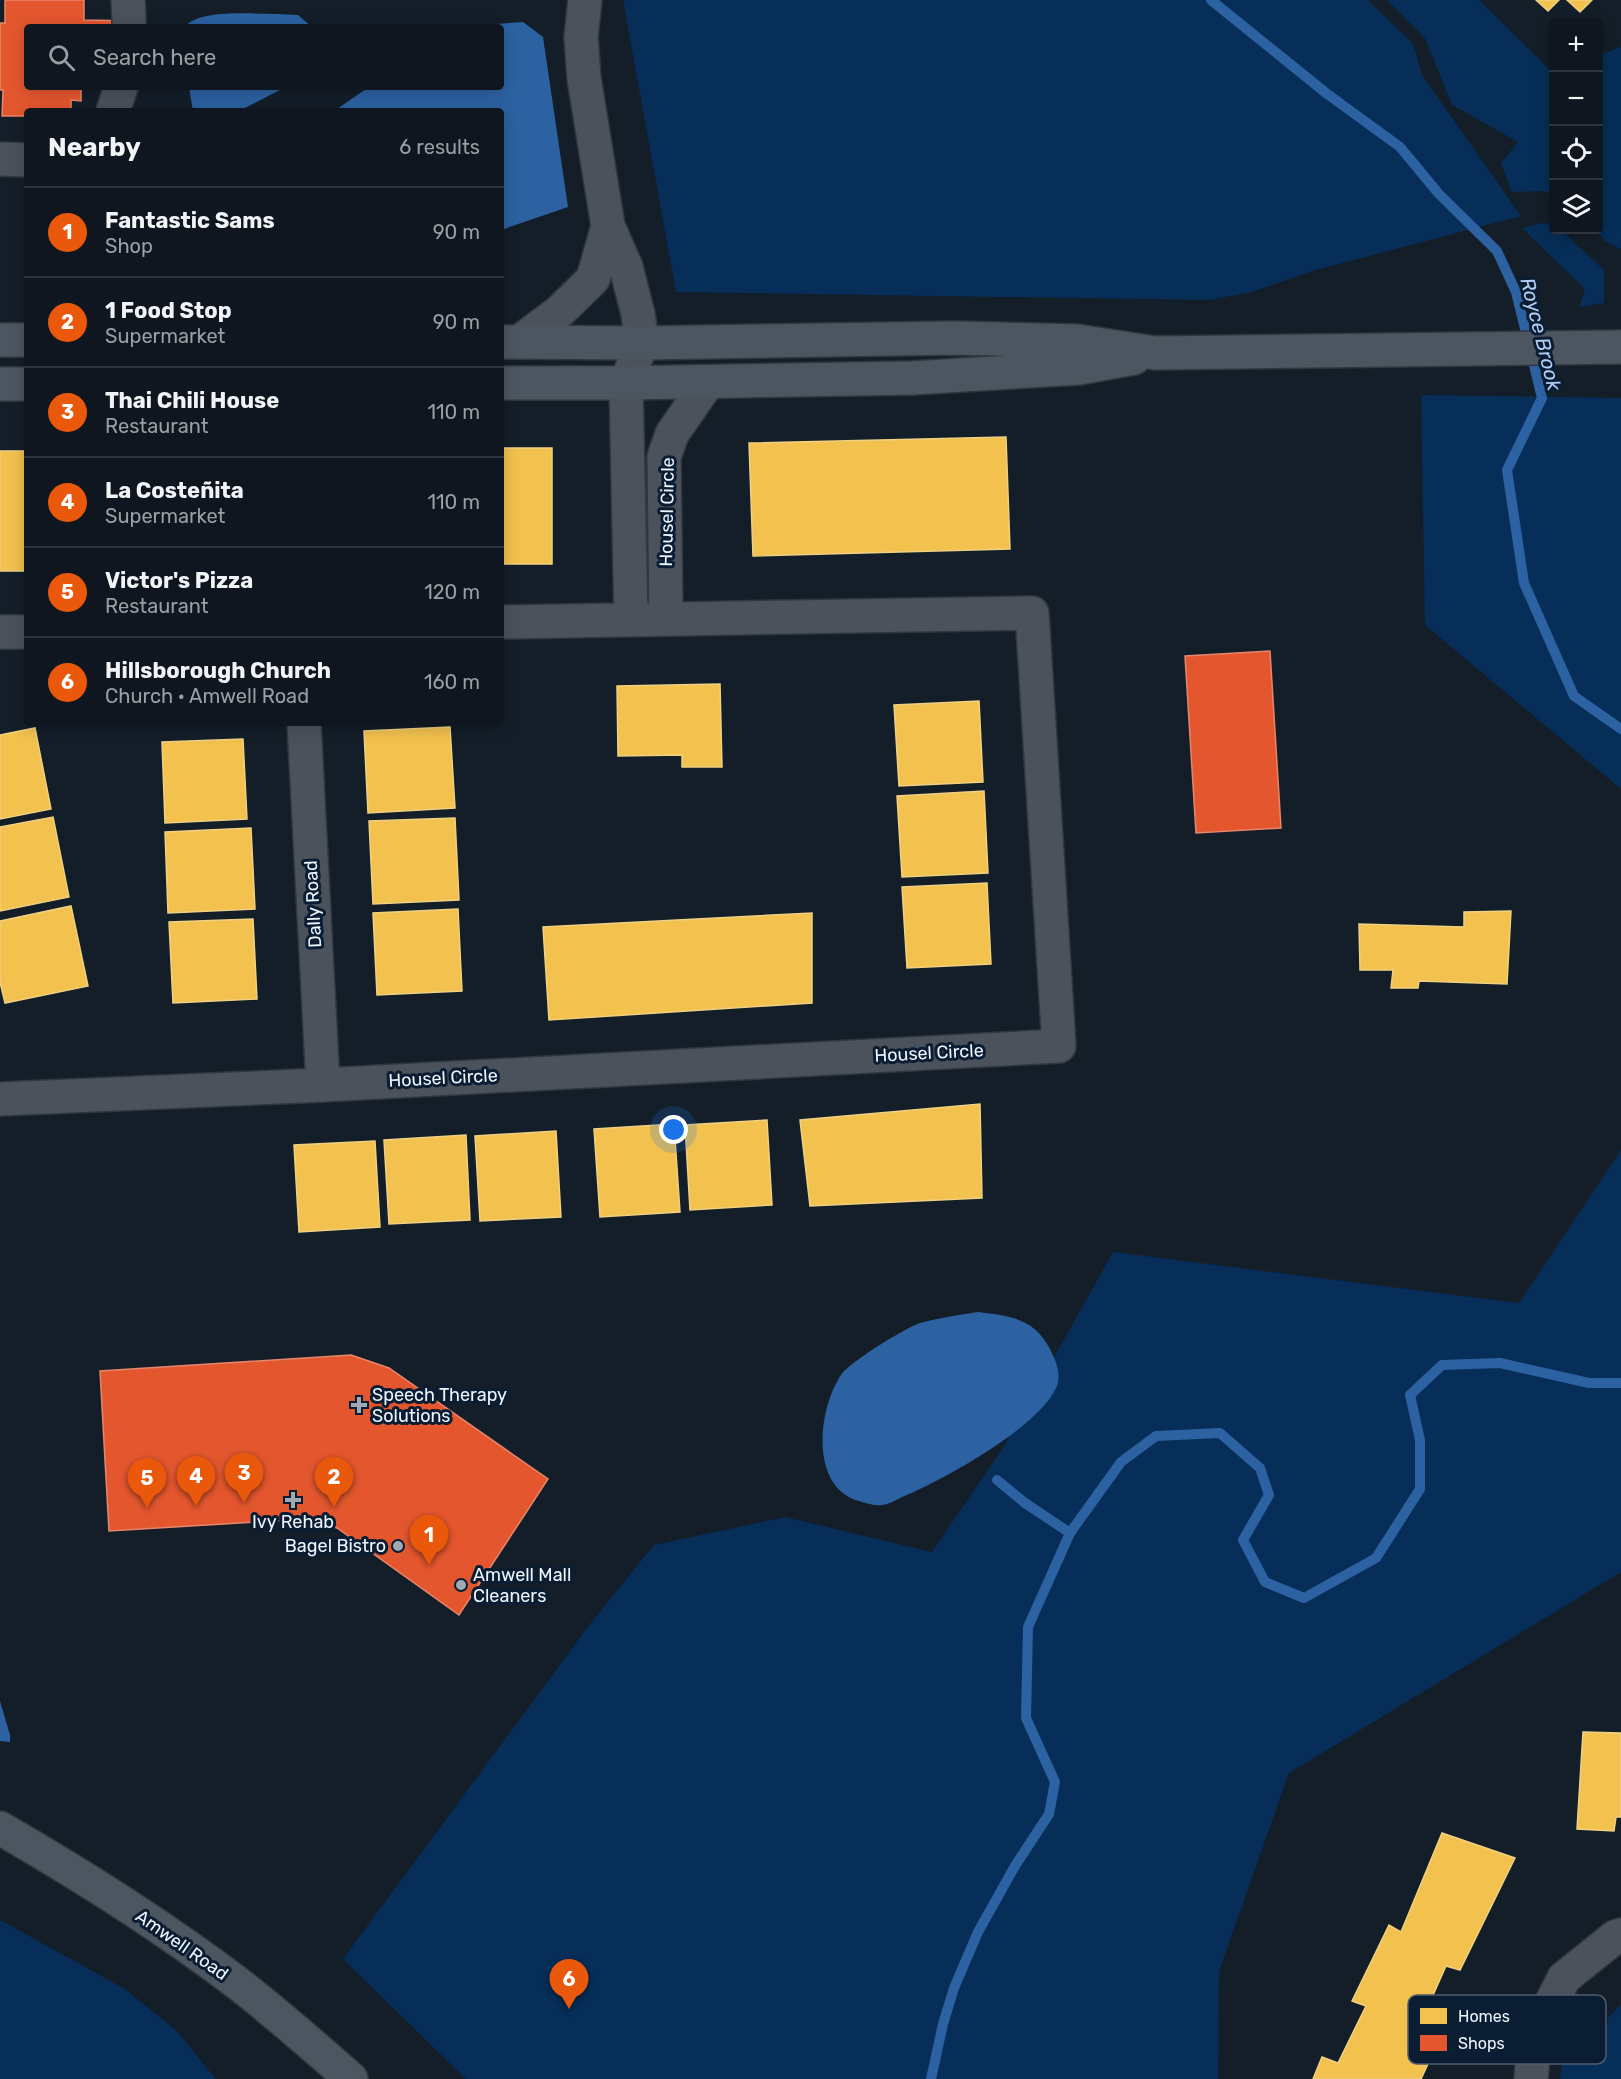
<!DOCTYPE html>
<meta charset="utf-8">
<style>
:root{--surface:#0f161f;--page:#181f28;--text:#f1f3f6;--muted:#9b9fa4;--line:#2f353d;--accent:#ea580c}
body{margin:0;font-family:Rubik,sans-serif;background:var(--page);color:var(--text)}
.controls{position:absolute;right:18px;top:18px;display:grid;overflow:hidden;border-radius:6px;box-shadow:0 3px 15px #0003}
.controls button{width:54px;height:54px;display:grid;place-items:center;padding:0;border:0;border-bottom:2px solid var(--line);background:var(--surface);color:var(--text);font:30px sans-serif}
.you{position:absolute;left:674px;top:1130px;width:21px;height:21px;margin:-15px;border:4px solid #fff;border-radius:50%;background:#1a73e8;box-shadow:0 0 0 9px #1a73e833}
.badge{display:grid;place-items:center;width:39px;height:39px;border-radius:50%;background:var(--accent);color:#fff;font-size:20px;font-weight:700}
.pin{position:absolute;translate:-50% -50px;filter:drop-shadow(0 2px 3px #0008)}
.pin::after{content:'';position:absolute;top:32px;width:21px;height:18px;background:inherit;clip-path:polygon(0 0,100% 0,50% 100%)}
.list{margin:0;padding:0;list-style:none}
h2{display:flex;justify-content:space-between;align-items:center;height:78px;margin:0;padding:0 24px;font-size:26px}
h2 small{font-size:20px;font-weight:400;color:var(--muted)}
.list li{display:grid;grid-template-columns:39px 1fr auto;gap:18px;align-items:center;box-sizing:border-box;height:90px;padding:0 24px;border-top:2px solid var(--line)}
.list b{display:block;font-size:22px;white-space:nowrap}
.list p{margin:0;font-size:20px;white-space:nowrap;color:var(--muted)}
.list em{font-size:20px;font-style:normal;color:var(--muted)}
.icon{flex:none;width:33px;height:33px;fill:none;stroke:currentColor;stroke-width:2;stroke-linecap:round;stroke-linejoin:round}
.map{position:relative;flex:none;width:1621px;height:2079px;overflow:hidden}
.search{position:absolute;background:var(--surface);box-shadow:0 3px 15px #0003;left:24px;top:24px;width:480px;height:66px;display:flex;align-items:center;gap:15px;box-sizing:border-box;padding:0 21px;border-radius:6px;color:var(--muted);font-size:22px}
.panel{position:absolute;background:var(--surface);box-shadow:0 3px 15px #0003;left:24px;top:108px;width:480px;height:618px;border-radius:6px}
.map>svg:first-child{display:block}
</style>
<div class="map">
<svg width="1621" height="2079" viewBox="0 0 1621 2079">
<rect width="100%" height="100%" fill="#141e29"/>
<!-- green -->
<path fill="#062e58" d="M 623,0 L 1368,0 L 1413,44 L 1422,75 L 1521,216 L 1312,271 L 1252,292 L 1209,300 L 676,292 Z
M 1387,0 L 1479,0 L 1551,71 L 1553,70 L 1553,194 L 1544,191 L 1512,192 L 1501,163 L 1518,142 L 1452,105 L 1425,38 Z
M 1621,47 L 1621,249 L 1605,241 L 1596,230 L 1598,230 L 1599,55 Z
M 1542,223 L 1553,224 L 1554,230 L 1561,230 L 1604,270 L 1604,303 L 1579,307 L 1585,289 L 1522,228 Z
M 1421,395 L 1621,398 L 1621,789 L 1425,625 Z
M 1621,1150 L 1621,1572 L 1289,1773 L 1219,1971 L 1218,2079 L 466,2079 L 343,1959 L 590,1624 L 654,1545 L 785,1517 L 932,1552 L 1004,1446 L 1113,1252 L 1519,1303 Z
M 0,1920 L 125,1989 L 177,2031 L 216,2079 L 0,2079 Z
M 1621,2004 L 1621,2079 L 1560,2079 L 1566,2036 L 1604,2042 L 1608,2018 Z"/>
<!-- water -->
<path fill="#2c62a2" d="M 276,14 L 298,15 L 312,27 L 185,27 C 198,9 255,14 276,14 Z
M 523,22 L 543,37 L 568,207 L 501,230 L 501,111 L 334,111 L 369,87 L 501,87 L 501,27 L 454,27 Z
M 189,87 L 286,87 L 239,111 L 193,111 Z
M 978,1312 C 1010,1316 1034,1318 1050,1349 C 1056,1361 1062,1375 1056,1388 C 1039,1427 942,1481 902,1497 C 896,1500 888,1505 881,1505 C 874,1506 866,1503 859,1501 C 809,1487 818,1409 841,1375 C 850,1362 905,1328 920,1323 C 939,1318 959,1315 978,1312 Z
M 0,1701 L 10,1735 L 10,1742 L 0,1741 Z"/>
<!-- homes -->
<path fill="#f2c14e" stroke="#f0d182" stroke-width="1.5" d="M 1536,0 L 1559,0 L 1548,11 Z
M 1567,0 L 1592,0 L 1580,12 Z
M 1006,437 L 1010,549 L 753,556 L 749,443 Z
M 501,448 L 552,448 L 552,564 L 501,564 Z
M 0,451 L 27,451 L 27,571 L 0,571 Z
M 720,684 L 722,767 L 682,767 L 682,755 L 618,756 L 617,686 Z
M 979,701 L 983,782 L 899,786 L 894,705 Z
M 450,727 L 455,808 L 368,813 L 364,731 Z
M 35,728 L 51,809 L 0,819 L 0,735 Z
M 243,739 L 247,819 L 165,823 L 162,742 Z
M 984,791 L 988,873 L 902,877 L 897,796 Z
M 53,817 L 69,897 L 0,911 L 0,827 Z
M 455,818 L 459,900 L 373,904 L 369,821 Z
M 251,828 L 255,909 L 168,913 L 165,832 Z
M 987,883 L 991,964 L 907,968 L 902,887 Z
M 71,906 L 88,986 L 5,1003 L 0,982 L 0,921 Z
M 458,909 L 462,991 L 377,995 L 373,913 Z
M 1511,911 L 1507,984 L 1419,981 L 1418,988 L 1391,988 L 1393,970 L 1360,970 L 1359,924 L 1464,927 L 1464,912 Z
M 812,913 L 812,1003 L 549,1020 L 543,927 Z
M 253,919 L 257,999 L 173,1003 L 169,922 Z
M 980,1104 L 982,1198 L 810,1206 L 800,1120 Z
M 767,1120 L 772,1205 L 690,1210 L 685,1125 Z
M 674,1124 L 680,1212 L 600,1217 L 594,1129 Z
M 556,1131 L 561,1217 L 480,1221 L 475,1136 Z
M 466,1135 L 470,1220 L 389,1224 L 384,1140 Z
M 375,1141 L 380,1227 L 299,1232 L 294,1145 Z
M 1583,1732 L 1621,1733 L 1621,1817 L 1616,1817 L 1614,1831 L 1577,1829 Z
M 1442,1833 L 1515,1858 L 1460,1970 L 1446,1966 L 1426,2011 L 1449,2018 L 1421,2079 L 1313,2079 L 1322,2057 L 1338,2063 L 1366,2006 L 1352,2001 L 1389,1925 L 1401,1932 Z"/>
<!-- shops -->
<path fill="#e4572e" stroke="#e7866c" stroke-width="1.5" d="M 5,0 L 84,0 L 84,20 L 134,21 L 134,27 L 27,27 L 27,87 L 81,87 L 81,101 L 71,100 L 71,111 L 27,111 L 27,119 L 25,116 L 2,116 L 3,90 L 0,90 L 0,23 L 5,23 Z
M 1270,651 L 1281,828 L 1196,833 L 1185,656 Z
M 351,1355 L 389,1368 L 548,1479 L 459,1615 L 337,1528 L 306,1519 L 109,1531 L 100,1371 Z"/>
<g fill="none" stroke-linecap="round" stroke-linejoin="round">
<!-- stream -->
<path stroke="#2c62a2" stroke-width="10" d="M 1211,0 L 1326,93 L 1400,147 L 1439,194 L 1497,251 L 1516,292 L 1542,398 L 1507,470 L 1524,583 L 1574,696 L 1621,729
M 997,1480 L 1025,1503 L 1070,1533
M 931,2079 L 943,2024 L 954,1988 L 978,1932 L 1015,1866 L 1049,1814 L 1055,1782 L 1026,1718 L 1028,1627 L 1070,1533 L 1121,1462 L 1156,1436 L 1220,1433 L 1260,1468 L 1269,1495 L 1243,1540 L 1265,1582 L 1304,1598 L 1376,1558 L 1420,1489 L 1420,1440 L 1410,1395 L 1442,1365 L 1500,1363 L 1589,1383 L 1621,1383"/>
<defs>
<path id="minor" d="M 128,0 L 129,21
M 585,0 L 581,37 L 584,78 L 608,226 L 626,267 L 638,314 L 642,343 L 626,383 L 631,618
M 113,111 L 121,87
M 0,159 L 27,160
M 519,342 L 558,313 L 593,279 L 608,226
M 666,618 L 664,457 L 672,434 L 708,382
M 0,632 L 27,632
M 304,723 L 323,1085
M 0,1099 L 323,1085 L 1059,1046 L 1032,613 L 501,622
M 1531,2079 L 1535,2035 L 1564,1978 L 1615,1937 L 1621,1935"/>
<path id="major" d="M 0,340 L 27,340
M 501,342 L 642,343 L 953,338 L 1077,341 L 1155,353 L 1621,347
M 501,383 L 626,383 L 912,378 L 1079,368 L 1134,358
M 0,384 L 27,384
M 0,1828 C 83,1876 164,1927 240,1985 C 278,2015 315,2047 351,2079"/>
</defs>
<!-- minor casing -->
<use href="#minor" stroke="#313740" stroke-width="36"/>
<!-- major casing -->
<use href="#major" stroke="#313740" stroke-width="36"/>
<!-- minor -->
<use href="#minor" stroke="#4b525b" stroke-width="33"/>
<!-- major -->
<use href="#major" stroke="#4c5661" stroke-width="33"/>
</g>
<!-- markers -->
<g fill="#a1aab3" stroke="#0b1d32" stroke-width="2">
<path d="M356 1396h6v6h6v6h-6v6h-6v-6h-6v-6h6z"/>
<path d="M290 1491h6v6h6v6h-6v6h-6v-6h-6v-6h6z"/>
<circle cx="398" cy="1546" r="6"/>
<circle cx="461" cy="1585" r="6"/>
</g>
<g text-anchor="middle" stroke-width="6" stroke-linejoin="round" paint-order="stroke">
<!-- street labels -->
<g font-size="18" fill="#edf5fd" stroke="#0b1d32">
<text transform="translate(667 512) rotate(-89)" y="6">Housel Circle</text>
<text transform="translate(313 904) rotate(-93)" y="6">Dally Road</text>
<text transform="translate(929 1053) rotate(-3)" y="6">Housel Circle</text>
<text transform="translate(443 1078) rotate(-3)" y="6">Housel Circle</text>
<text transform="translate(182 1945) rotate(35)" y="6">Amwell Road</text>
</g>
<!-- poi labels -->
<g font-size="18" fill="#edf5fd" stroke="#0b1d32" text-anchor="start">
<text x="372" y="1401">Speech Therapy<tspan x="372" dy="21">Solutions</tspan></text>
<text x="293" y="1528" text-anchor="middle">Ivy Rehab</text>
<text x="386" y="1552" text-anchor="end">Bagel Bistro</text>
<text x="473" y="1581">Amwell Mall<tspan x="473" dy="21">Cleaners</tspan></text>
</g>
<!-- water labels -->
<g font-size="20" font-style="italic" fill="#b0cef4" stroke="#0b1d32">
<text transform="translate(1541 334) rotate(76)" y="7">Royce Brook</text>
</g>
</g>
<!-- legend -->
<rect x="1408" y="1995" width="198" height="69" rx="9" fill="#0b1d32" stroke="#4f5e6f" stroke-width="1.5"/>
<rect x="1420" y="2008" width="27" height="16" fill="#f2c14e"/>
<rect x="1420" y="2035" width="27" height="16" fill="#e4572e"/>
<g font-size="16" fill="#edf5fd">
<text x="1458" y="2022">Homes</text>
<text x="1458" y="2049">Shops</text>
</g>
</svg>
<div class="controls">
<button>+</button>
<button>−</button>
<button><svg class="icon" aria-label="locate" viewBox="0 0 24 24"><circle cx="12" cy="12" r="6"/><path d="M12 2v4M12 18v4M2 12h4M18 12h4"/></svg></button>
<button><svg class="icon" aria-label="layers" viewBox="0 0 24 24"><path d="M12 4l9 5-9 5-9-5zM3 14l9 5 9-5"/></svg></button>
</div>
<div class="you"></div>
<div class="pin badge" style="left:429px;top:1565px">1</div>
<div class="pin badge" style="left:334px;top:1507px">2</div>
<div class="pin badge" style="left:244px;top:1503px">3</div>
<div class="pin badge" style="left:196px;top:1506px">4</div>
<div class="pin badge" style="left:147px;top:1508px">5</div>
<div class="pin badge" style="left:569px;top:2009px">6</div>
<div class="search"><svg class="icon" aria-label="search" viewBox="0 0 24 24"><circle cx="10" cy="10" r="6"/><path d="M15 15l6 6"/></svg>Search here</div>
<section class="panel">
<h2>Nearby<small>6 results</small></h2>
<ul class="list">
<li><span class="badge">1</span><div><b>Fantastic Sams</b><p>Shop</p></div><em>90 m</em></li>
<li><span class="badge">2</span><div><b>1 Food Stop</b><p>Supermarket</p></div><em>90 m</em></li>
<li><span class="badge">3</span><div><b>Thai Chili House</b><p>Restaurant</p></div><em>110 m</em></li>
<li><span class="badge">4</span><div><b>La Costeñita</b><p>Supermarket</p></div><em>110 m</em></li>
<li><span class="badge">5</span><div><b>Victor's Pizza</b><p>Restaurant</p></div><em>120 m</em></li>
<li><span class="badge">6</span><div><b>Hillsborough Church</b><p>Church · Amwell Road</p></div><em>160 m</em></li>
</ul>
</section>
</div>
